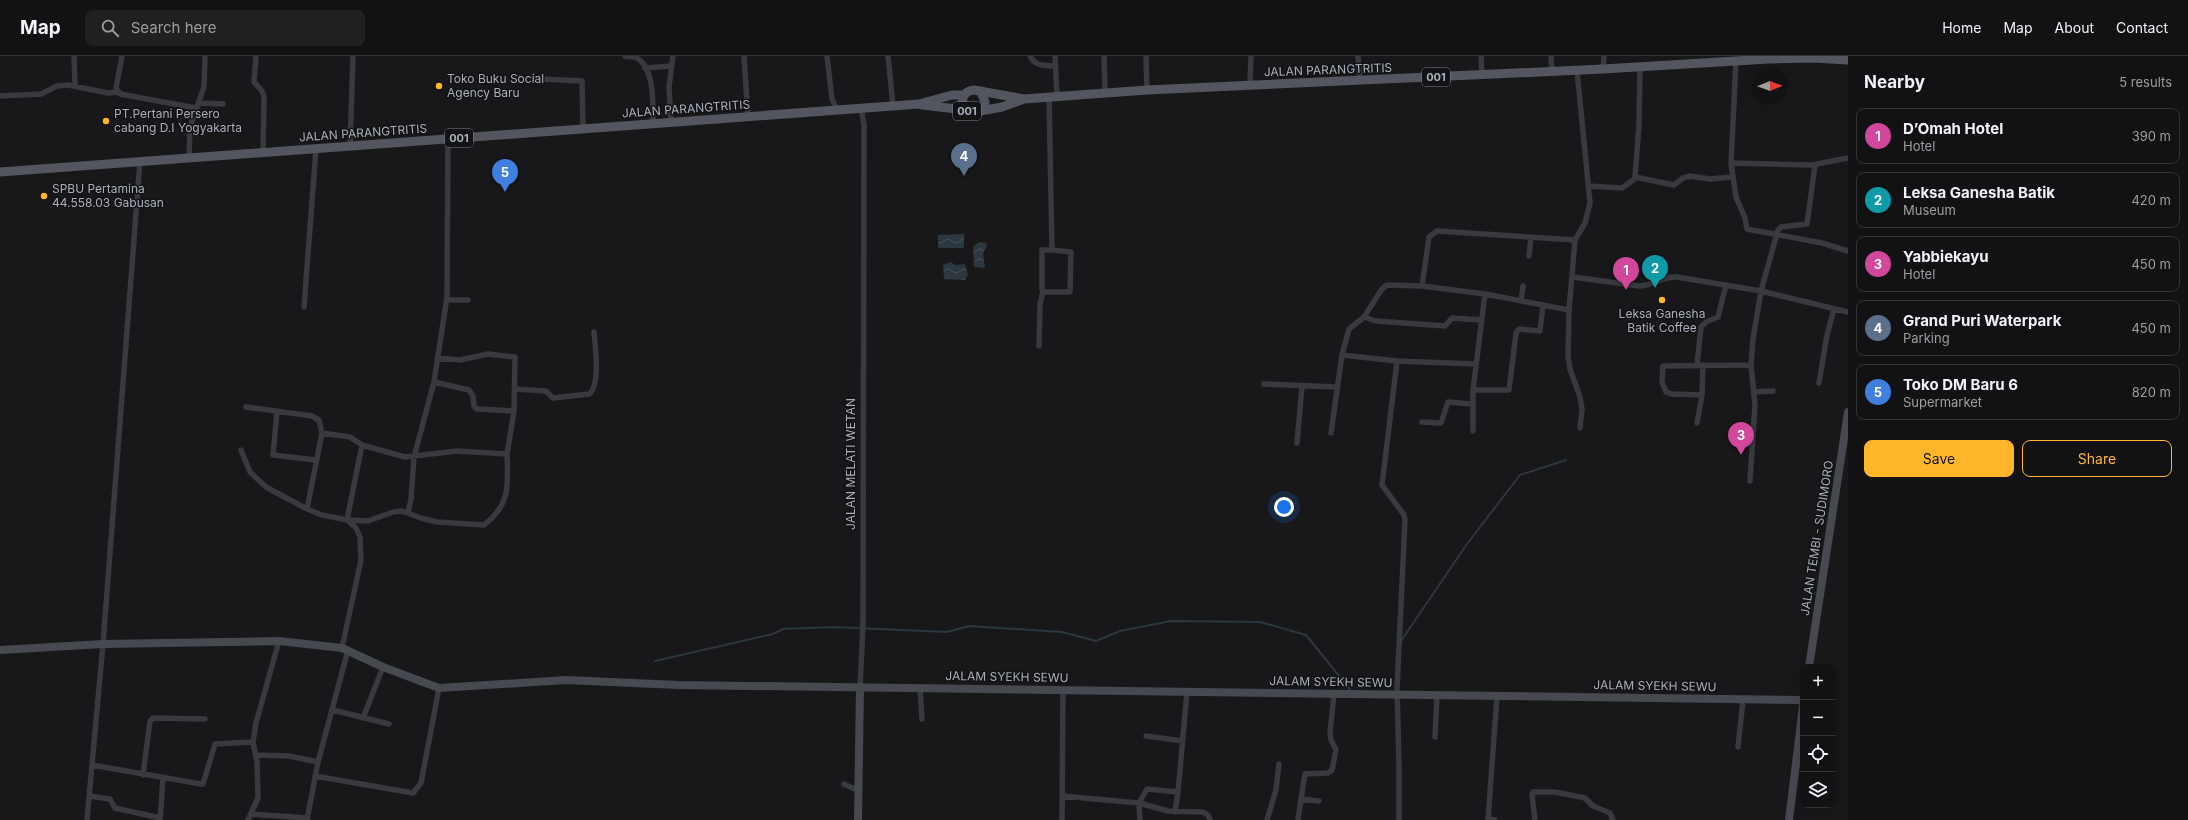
<!DOCTYPE html>
<meta charset="utf-8">
<style>
:root{--surface:#121214;--page:#1f2022;--text:#f1f3f6;--muted:#9c9ea0;--line:#313234;--accent:#ffb62b}
body{margin:0;font-family:Inter,sans-serif;background:var(--page);color:var(--text)}
.controls{position:absolute;right:12px;bottom:12px;display:grid;overflow:hidden;border-radius:8px;box-shadow:0 4px 16px #0002}
.controls button{width:36px;height:36px;display:grid;place-items:center;padding:0;border:0;border-bottom:1px solid var(--line);background:var(--surface);color:var(--text);font:20px sans-serif}
.compass{position:absolute;left:1752px;top:12px;width:36px;height:36px;border-radius:50%;background:var(--surface);box-shadow:0 4px 16px #0002;rotate:89deg}
.you{position:absolute;left:1284px;top:451px;width:14px;height:14px;margin:-10px;border:3px solid #fff;border-radius:50%;background:#1a73e8;box-shadow:0 0 0 6px #1a73e833}
.badge{display:grid;place-items:center;width:26px;height:26px;border-radius:50%;background:var(--accent);color:#fff;font-size:13px;font-weight:700}
.pin{position:absolute;translate:-50% -33px;filter:drop-shadow(0 1px 2px #0008)}
.pin::after{content:'';position:absolute;top:21px;width:14px;height:12px;background:inherit;clip-path:polygon(0 0,100% 0,50% 100%)}
.list{margin:0;padding:0;list-style:none}
h2{display:flex;justify-content:space-between;align-items:center;height:52px;margin:0;padding:0 16px;font-size:17px}
h2 small{font-size:13px;font-weight:400;color:var(--muted)}
.list li{display:grid;grid-template-columns:26px 1fr auto;gap:12px;align-items:center;box-sizing:border-box;height:56px;margin:0 8px 8px;padding:0 8px;border:1px solid var(--line);border-radius:8px}
.list b{display:block;font-size:15px;white-space:nowrap}
.list p{margin:0;font-size:13px;white-space:nowrap;color:var(--muted)}
.list em{font-size:13px;font-style:normal;color:var(--muted)}
.actions{display:flex;gap:8px;padding:12px 16px}
.actions a{flex:1;padding:9px 0;border:1px solid var(--accent);border-radius:8px;text-align:center;font-size:14px;color:var(--accent)}
.actions .main{background:var(--accent);color:#111}
.icon{flex:none;width:22px;height:22px;fill:none;stroke:currentColor;stroke-width:2;stroke-linecap:round;stroke-linejoin:round}
.map{position:relative;flex:none;width:1848px;height:764px;overflow:hidden}
header{display:flex;align-items:center;gap:24px;box-sizing:border-box;height:56px;padding:0 20px;background:var(--surface);border-bottom:1px solid var(--line)}
header strong{font-size:19px}
nav{display:flex;gap:22px;margin-inline-start:auto;font-size:14px}
.search{width:280px;height:36px;background:var(--page);display:flex;align-items:center;gap:10px;box-sizing:border-box;padding:0 14px;border-radius:8px;color:var(--muted);font-size:15px}
main{display:flex}
aside{flex:1;background:var(--surface)}
.map>svg:first-child{display:block}
</style>
<header>
<strong>Map</strong>
<div class="search"><svg class="icon" aria-label="search" viewBox="0 0 24 24"><circle cx="10" cy="10" r="6"/><path d="M15 15l6 6"/></svg>Search here</div>
<nav><a>Home</a><a>Map</a><a>About</a><a>Contact</a></nav>
</header>
<main>
<div class="map">
<svg width="1848" height="764" viewBox="0 0 1848 764">
<defs>
<pattern id="water-waves" width="16" height="10" patternUnits="userSpaceOnUse"><rect width="16" height="10" fill="#2c373f"/><path d="M0 5q4-4 8 0t8 0" fill="none" stroke="#485159"/></pattern>
</defs>
<rect width="100%" height="100%" fill="#18181a"/>
<!-- water -->
<path fill="url(#water-waves)" d="M 964,178 L 964,192 L 938,192 L 938,179 Z
M 979,186 L 986,187 L 987,190 L 983,197 L 985,212 L 974,211 L 973,191 Z
M 951,206 L 955,209 L 965,208 L 968,219 L 965,224 L 944,223 L 943,209 Z"/>
<g fill="none" stroke-linecap="round" stroke-linejoin="round">
<!-- stream -->
<path stroke="#2c373f" stroke-width="2" d="M 1401,585 L 1467,488 L 1520,419 L 1566,404
M 655,605 L 773,578 L 783,573 L 834,571 L 947,576 L 969,570 L 1062,576 L 1096,585 L 1120,575 L 1171,565 L 1260,566 L 1306,579 L 1352,636"/>
<!-- street -->
<path stroke="#383a3f" stroke-width="5.5" d="M 74,0 L 75,30
M 122,0 L 116,32 L 120,38 L 196,52
M 256,0 L 254,26 L 262,35 L 264,41 L 263,97
M 625,0 C 629,1 633,0 637,2 C 655,13 653,50 653,67
M 744,0 L 748,61
M 827,0 L 832,43 L 837,54
M 888,0 L 893,50
M 1030,0 C 1035,10 1045,10 1055,10
M 1055,0 L 1057,40
M 1104,0 L 1105,36
M 1146,0 L 1147,34
M 1358,0 L 1360,25
M 1481,0 L 1482,19
M 1551,0 L 1552,15
M 1736,5 L 1731,107 L 1736,141 L 1745,162 L 1747,173 L 1822,187 L 1848,195
M 1640,11 L 1639,69 L 1635,121 L 1674,129 L 1683,122 L 1690,120 L 1710,123 L 1732,121
M 645,12 L 671,10
M 1603,13 L 1604,0
M 1577,14 L 1590,147 L 1585,167 L 1575,184 L 1569,254 L 1568,301 L 1570,313 L 1580,341 L 1582,353 L 1580,372
M 542,23 L 582,25 L 583,72
M 1250,29 L 1251,0
M 0,40 L 41,38 L 57,30 L 68,29 L 108,37 L 118,36
M 1049,40 L 1052,194 L 1042,194 L 1042,234 L 1045,236 L 1070,236 L 1071,196 L 1052,194
M 198,47 L 223,48
M 671,66 L 669,31 L 673,0
M 350,91 L 353,0
M 189,103 L 190,71 L 204,31 L 205,0
M 1731,107 L 1812,109 L 1848,102
M 1588,130 L 1622,132 L 1636,122
M 1529,200 L 1531,181
M 1573,221 L 1639,230 C 1653,230 1663,220 1677,221 L 1761,235 L 1848,256
M 1422,230 L 1429,181 L 1437,175 L 1575,184
M 447,244 L 468,244
M 1521,245 L 1523,230
M 304,251 L 316,93
M 1364,261 L 1376,265 L 1445,270 L 1452,262 L 1481,264
M 1039,290 L 1040,248 L 1043,235
M 437,302 L 460,304 L 488,298 L 515,301 L 514,355 L 507,398
M 1397,305 L 1382,429 L 1404,459 L 1405,464 L 1397,633 L 1399,707 L 1399,764
M 1476,308 L 1397,305 L 1342,299 L 1349,273 L 1364,261 L 1382,233 L 1387,229 L 1422,230 L 1485,238
M 1697,309 L 1701,271 L 1706,266 L 1718,261 L 1726,229
M 434,326 L 469,334 L 473,340 L 474,350 L 477,353 L 514,355
M 1819,327 L 1827,279 L 1834,253
M 1264,328 L 1337,331
M 515,333 L 546,335 L 553,342 L 589,338 C 601,329 595,290 594,276
M 1473,334 L 1509,334 L 1516,277 L 1519,273 L 1540,275 L 1543,249
M 1754,336 L 1773,335
M 1702,339 L 1672,338 L 1666,336 L 1662,326 L 1663,310 L 1751,309
M 246,351 L 312,360 L 319,364 L 322,377 L 307,453
M 277,356 L 273,399 L 316,404
M 1422,366 L 1441,367 L 1448,346 L 1472,348
M 1697,367 L 1702,339 L 1703,309
M 1473,375 L 1473,334 L 1485,238 L 1569,254
M 322,377 L 350,381 L 362,389 L 405,401 L 457,395 L 507,398 C 508,429 511,448 484,469 L 437,466 L 421,462 L 402,455 L 393,456 L 368,465 L 347,464 L 362,389
M 1331,377 L 1342,299
M 1297,387 L 1302,330
M 241,394 L 250,416 L 266,431 L 307,453 L 322,459 L 347,464 L 356,472 L 360,481 L 361,504 L 342,592
M 1750,425 L 1755,349 L 1751,309 L 1753,283 L 1761,235 L 1778,174 L 1781,171 L 1807,168 L 1815,109
M 408,457 L 411,443 L 414,401 L 434,326 L 447,241 L 448,83
M 860,631 L 863,569 L 864,69 L 861,52
M 920,632 L 922,663
M 333,654 L 389,668
M 363,662 L 383,611
M 1146,680 L 1183,685
M 1435,681 L 1437,639
M 1738,691 L 1743,644
M 256,699 L 289,700 L 318,706
M 92,709 L 201,728 L 203,728 L 215,688 L 253,686
M 143,719 L 150,665 L 153,662 L 205,663
M 315,720 L 413,737 L 421,727 L 439,632
M 844,728 L 859,735
M 1178,736 L 1187,636
M 89,740 L 110,743 L 115,752 L 160,762
M 1062,740 L 1139,747 L 1168,755 L 1203,756 L 1208,759 L 1210,764
M 1301,743 L 1305,718 L 1328,717 L 1332,714 L 1336,694 L 1331,684 L 1330,676 L 1334,638
M 252,758 L 307,762
M 1488,763 L 1495,764
M 87,764 L 103,588 L 140,105
M 160,764 L 163,723
M 248,764 L 258,742 L 257,706 L 253,686 L 256,667 L 279,585
M 307,764 L 318,706 L 348,594
M 1062,764 L 1063,634
M 1140,764 L 1139,747 L 1147,733 L 1178,736 L 1175,756
M 1267,764 L 1276,734 L 1279,708
M 1298,764 L 1301,743 L 1319,745
M 1488,764 L 1497,640
M 1535,764 L 1532,739 L 1533,736 L 1555,736 L 1585,742 L 1593,750 L 1610,757 L 1613,764"/>
<!-- secondary -->
<path stroke="#464950" stroke-width="8" d="M 0,594 L 103,588 L 279,585 L 342,592 L 383,611 L 439,632 L 566,624 L 678,629 L 1803,644
M 1809,611 L 1848,356
M 858,764 L 860,631
M 1789,764 L 1803,650"/>
<!-- primary -->
<path stroke="#54565f" stroke-width="9" d="M 981,36 L 985,46 L 983,53 L 976,57 L 966,54 C 959,46 963,35 974,34 L 1024,43 L 1147,34 L 1603,13 L 1769,3 L 1813,2 L 1848,4
M 922,49 L 966,54
M 980,55 L 1002,51 L 1024,43
M 0,116 L 919,48 L 952,39 L 964,39"/>
</g>
<!-- markers -->
<g fill="#ffb62b" stroke="#131315" stroke-width="1.5">
<circle cx="439" cy="30" r="4"/>
<circle cx="106" cy="65" r="4"/>
<circle cx="44" cy="140" r="4"/>
<circle cx="1662" cy="244" r="4"/>
</g>
<g text-anchor="middle" stroke-width="3" stroke-linejoin="round" paint-order="stroke">
<!-- shield labels -->
<g fill="#131315" stroke="#7c8089" stroke-width="1">
<rect x="1422" y="12" width="28" height="18" rx="3"/>
<rect x="953" y="46" width="28" height="18" rx="3"/>
<rect x="445" y="73" width="28" height="18" rx="3"/>
</g>
<g font-size="11" font-weight="bold" fill="#a9afbb">
<text x="1436" y="25">001</text>
<text x="967" y="59">001</text>
<text x="459" y="86">001</text>
</g>
<!-- street labels -->
<g font-size="12" fill="#a9afbb" stroke="#131315">
<text transform="translate(1328 14) rotate(-2)" y="4">JALAN PARANGTRITIS</text>
<text transform="translate(686 53) rotate(-4)" y="4">JALAN PARANGTRITIS</text>
<text transform="translate(363 77) rotate(-4)" y="4">JALAN PARANGTRITIS</text>
<text transform="translate(851 408) rotate(-90)" y="4">JALAN MELATI WETAN</text>
<text transform="translate(1817 482) rotate(-81)" y="4">JALAN TEMBI - SUDIMORO</text>
<text transform="translate(1007 621) rotate(1)" y="4">JALAM SYEKH SEWU</text>
<text transform="translate(1331 626) rotate(1)" y="4">JALAM SYEKH SEWU</text>
<text transform="translate(1655 630) rotate(1)" y="4">JALAM SYEKH SEWU</text>
</g>
<!-- poi labels -->
<g font-size="12" fill="#a9afbb" stroke="#131315" text-anchor="start">
<text x="447" y="27">Toko Buku Social<tspan x="447" dy="14">Agency Baru</tspan></text>
<text x="114" y="62">PT.Pertani Persero<tspan x="114" dy="14">cabang D.I Yogyakarta</tspan></text>
<text x="52" y="137">SPBU Pertamina<tspan x="52" dy="14">44.558.03 Gabusan</tspan></text>
<text x="1662" y="262" text-anchor="middle">Leksa Ganesha<tspan x="1662" dy="14">Batik Coffee</tspan></text>
</g>
</g>
</svg>
<div class="controls">
<button>+</button>
<button>−</button>
<button><svg class="icon" aria-label="locate" viewBox="0 0 24 24"><circle cx="12" cy="12" r="6"/><path d="M12 2v4M12 18v4M2 12h4M18 12h4"/></svg></button>
<button><svg class="icon" aria-label="layers" viewBox="0 0 24 24"><path d="M12 4l9 5-9 5-9-5zM3 14l9 5 9-5"/></svg></button>
</div>
<svg class="compass" viewBox="-18 -18 36 36"><path d="M0-13l5 13h-10z" fill="#e53935"/><path d="M0 13l5-13h-10z" fill="#9c9ea0"/></svg>
<div class="you"></div>
<div class="pin badge" style="left:1626px;top:234px;background:#d1479c">1</div>
<div class="pin badge" style="left:1655px;top:232px;background:#0f9aa8">2</div>
<div class="pin badge" style="left:1741px;top:399px;background:#d1479c">3</div>
<div class="pin badge" style="left:964px;top:120px;background:#5c6f8a">4</div>
<div class="pin badge" style="left:505px;top:136px;background:#3f7fe0">5</div>
</div>
<aside>
<h2>Nearby<small>5 results</small></h2>
<ul class="list">
<li><span class="badge" style="background:#d1479c">1</span><div><b>D’Omah Hotel</b><p>Hotel</p></div><em>390 m</em></li>
<li><span class="badge" style="background:#0f9aa8">2</span><div><b>Leksa Ganesha Batik</b><p>Museum</p></div><em>420 m</em></li>
<li><span class="badge" style="background:#d1479c">3</span><div><b>Yabbiekayu</b><p>Hotel</p></div><em>450 m</em></li>
<li><span class="badge" style="background:#5c6f8a">4</span><div><b>Grand Puri Waterpark</b><p>Parking</p></div><em>450 m</em></li>
<li><span class="badge" style="background:#3f7fe0">5</span><div><b>Toko DM Baru 6</b><p>Supermarket</p></div><em>820 m</em></li>
</ul>
<div class="actions"><a class="main">Save</a><a>Share</a></div>
</aside>
</main>
